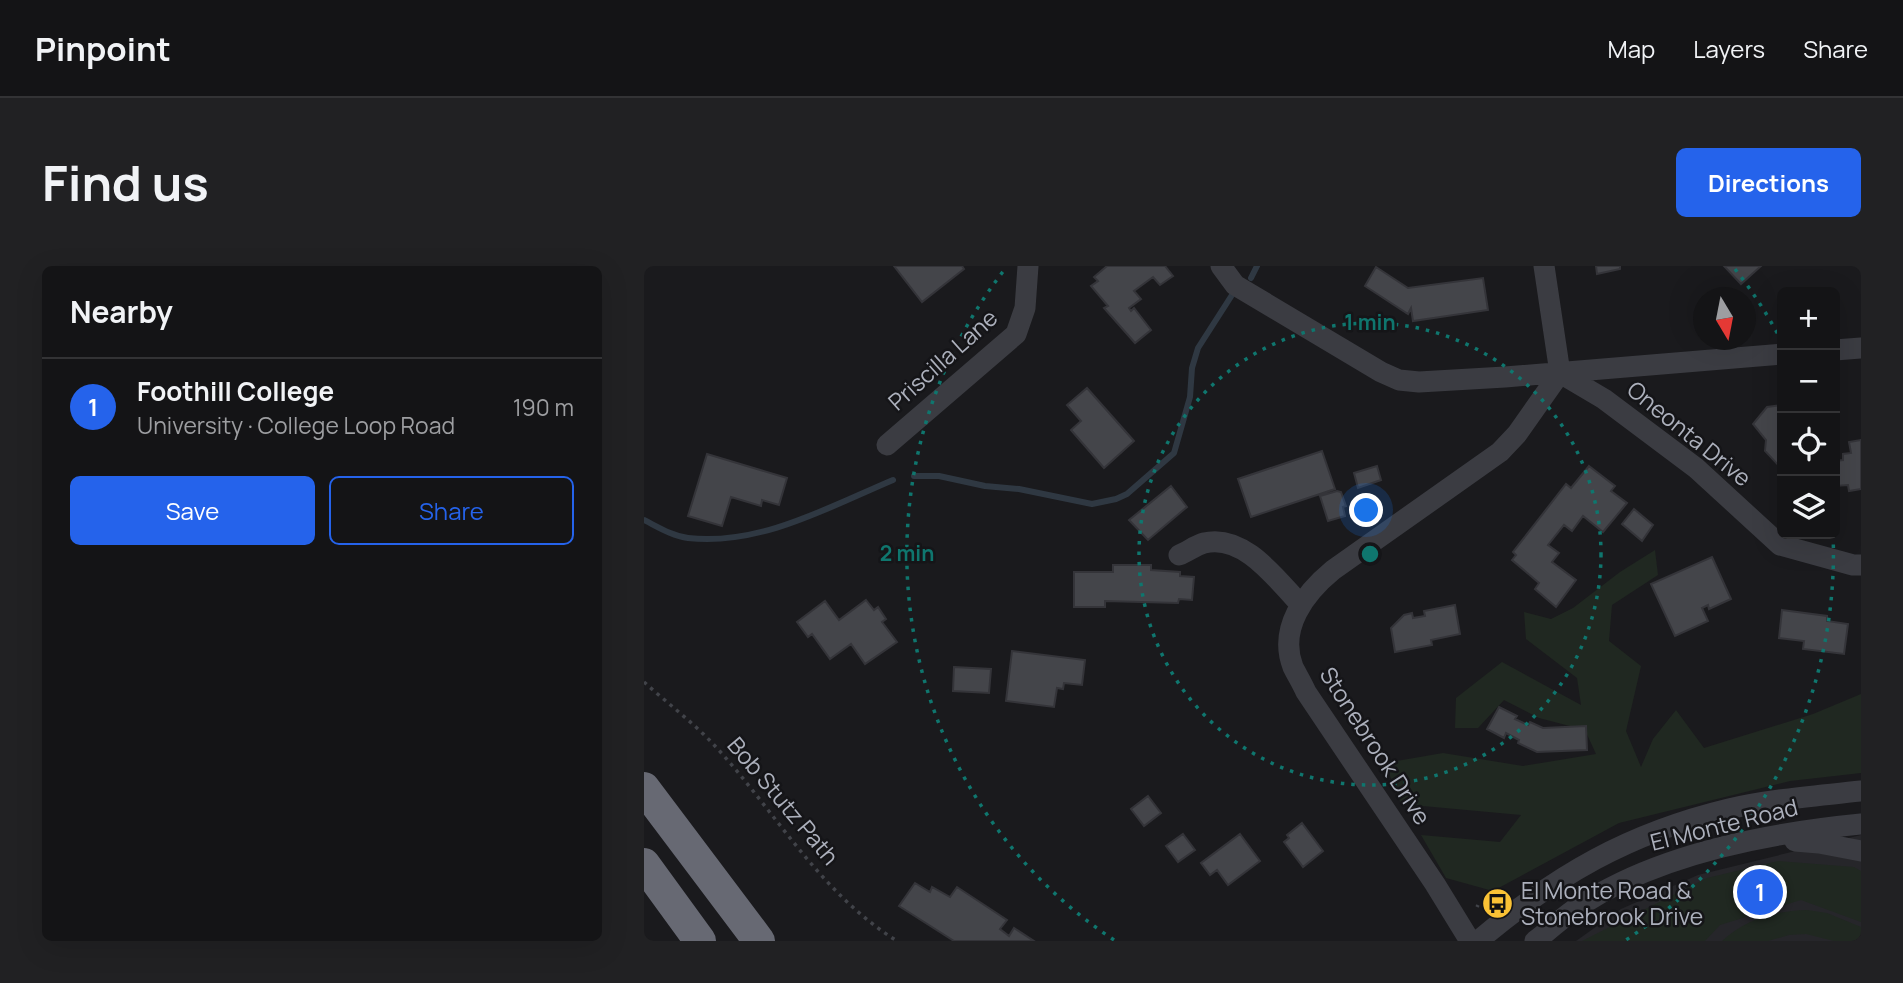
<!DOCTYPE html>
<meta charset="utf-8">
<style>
:root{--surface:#141416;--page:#212123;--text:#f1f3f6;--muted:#9d9ea1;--line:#333335;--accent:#2563eb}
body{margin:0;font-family:Manrope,sans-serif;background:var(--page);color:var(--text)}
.controls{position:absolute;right:21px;top:21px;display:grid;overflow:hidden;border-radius:10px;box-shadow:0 7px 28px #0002}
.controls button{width:63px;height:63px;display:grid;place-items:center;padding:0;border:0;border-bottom:2px solid var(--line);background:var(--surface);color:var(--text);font:35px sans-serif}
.compass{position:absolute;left:1049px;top:21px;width:63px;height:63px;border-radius:50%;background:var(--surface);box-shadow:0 7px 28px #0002;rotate:170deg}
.you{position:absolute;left:723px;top:245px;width:24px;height:24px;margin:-18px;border:5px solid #fff;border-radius:50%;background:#1a73e8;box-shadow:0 0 0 10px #1a73e833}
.badge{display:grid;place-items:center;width:46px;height:46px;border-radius:50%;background:var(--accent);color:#fff;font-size:23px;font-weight:700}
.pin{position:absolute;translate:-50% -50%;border:4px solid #fff;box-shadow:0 2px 7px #0006}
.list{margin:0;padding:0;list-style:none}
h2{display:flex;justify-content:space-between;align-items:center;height:91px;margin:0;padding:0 28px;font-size:30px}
h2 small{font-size:23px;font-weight:400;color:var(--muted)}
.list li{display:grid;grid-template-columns:46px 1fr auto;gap:21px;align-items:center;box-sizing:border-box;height:98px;padding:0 28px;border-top:2px solid var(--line)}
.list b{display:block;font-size:26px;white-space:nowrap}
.list p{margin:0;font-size:23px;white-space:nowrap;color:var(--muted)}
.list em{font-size:23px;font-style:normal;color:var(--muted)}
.actions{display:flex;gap:14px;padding:21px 28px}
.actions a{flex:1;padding:16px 0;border:2px solid var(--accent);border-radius:10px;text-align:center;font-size:24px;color:var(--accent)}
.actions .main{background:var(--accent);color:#fff}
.icon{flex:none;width:38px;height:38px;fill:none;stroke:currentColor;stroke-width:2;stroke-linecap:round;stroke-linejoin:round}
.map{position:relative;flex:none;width:1217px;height:675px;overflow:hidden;border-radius:10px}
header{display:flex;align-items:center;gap:42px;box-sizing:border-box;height:98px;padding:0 35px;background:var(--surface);border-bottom:2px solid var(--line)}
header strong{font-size:33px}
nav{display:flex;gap:38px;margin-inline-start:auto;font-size:24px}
.intro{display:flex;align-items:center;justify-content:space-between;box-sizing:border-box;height:168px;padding:0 42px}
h1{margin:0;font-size:49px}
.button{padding:18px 32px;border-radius:10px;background:var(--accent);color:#fff;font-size:24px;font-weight:700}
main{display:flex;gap:42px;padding:0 42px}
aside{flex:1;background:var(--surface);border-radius:10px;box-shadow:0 7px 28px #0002}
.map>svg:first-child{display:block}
</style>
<header>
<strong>Pinpoint</strong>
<nav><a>Map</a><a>Layers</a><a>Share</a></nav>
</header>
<div class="intro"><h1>Find us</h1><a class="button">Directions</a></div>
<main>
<aside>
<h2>Nearby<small></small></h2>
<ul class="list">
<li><span class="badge">1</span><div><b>Foothill College</b><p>University · College Loop Road</p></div><em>190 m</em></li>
</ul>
<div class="actions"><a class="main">Save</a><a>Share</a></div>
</aside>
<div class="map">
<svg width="1217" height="675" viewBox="0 0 1217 675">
<rect width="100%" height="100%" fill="#1a1a1d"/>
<!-- built -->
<path fill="#26262a" d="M 1217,569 L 1217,675 L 932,675 L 977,643 L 1054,609 Z"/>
<!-- green -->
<path fill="#202821" d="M 1011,284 L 1014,309 L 968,339 L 965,375 L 997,400 L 982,465 L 997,501 L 1009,473 L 1032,444 L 1060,482 L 1169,448 L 1217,428 L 1217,507 L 1146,515 L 975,557 L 849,625 L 802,612 L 777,569 L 856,576 L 877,549 L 757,538 L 741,497 L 799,487 L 879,500 L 952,488 L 941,464 L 895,452 L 860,434 L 834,462 L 811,462 L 812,432 L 858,396 L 937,439 L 933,412 L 882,373 L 880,346 L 907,353 L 929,342 L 976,306 Z
M 1134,595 L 1210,601 L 1217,605 L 1217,656 L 1157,634 L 1076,659 L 1061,675 L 938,675 L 1063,612 Z
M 1163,644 L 1183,647 L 1217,661 L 1217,675 L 1190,675 L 1162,668 L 1145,669 L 1124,675 L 1078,675 C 1102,653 1130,645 1163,644 Z"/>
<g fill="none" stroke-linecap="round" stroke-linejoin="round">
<!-- stream -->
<path stroke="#2f3842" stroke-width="6" d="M 607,12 L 613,0
M 270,210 L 295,210 L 341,220 L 375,223 L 448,238 L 472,233 L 483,228 L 530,187 L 546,131 L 548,102 L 554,82 L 588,29
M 0,254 C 14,261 28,270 44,272 C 116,280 185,241 249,214"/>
</g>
<!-- building -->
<path fill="#44454a" stroke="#343439" stroke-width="2" d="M 250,0 L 318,0 L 320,3 L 278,36 Z
M 463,0 L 521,0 L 529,10 L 516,19 L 509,11 L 490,25 L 497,33 L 485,42 L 487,45 L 490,42 L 507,64 L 491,77 L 460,42 L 464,40 L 447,20 L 454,15 L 450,11 Z
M 952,0 L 976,0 L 976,3 L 953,8 Z
M 1080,0 L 1117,0 L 1097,18 Z
M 732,1 L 764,22 L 839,12 L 844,44 L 769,55 L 767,42 L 764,48 L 721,20 Z
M 443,122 L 490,175 L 460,202 L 427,164 L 437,155 L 423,139 Z
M 1138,139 L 1138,203 L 1121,185 L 1122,174 L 1109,158 L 1123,141 Z
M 1217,174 L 1217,223 L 1205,225 L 1204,219 L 1191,220 L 1191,195 L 1199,194 L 1199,188 L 1207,187 L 1205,176 Z
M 678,185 L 691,223 L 607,251 L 594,213 Z
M 63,188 L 143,212 L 135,239 L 118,234 L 117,240 L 87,231 L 78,260 L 44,250 Z
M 733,200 L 737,214 L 714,222 L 710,207 Z
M 945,200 L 971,220 L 967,225 L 983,237 L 959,266 L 939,250 L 928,265 L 920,259 L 904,279 L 915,287 L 908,296 L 932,314 L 912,341 L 891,323 L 895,317 L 868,294 L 872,289 L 869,286 L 922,218 L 927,222 Z
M 527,220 L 543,241 L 504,274 L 485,254 Z
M 693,225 L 697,226 L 702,240 L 699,241 L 701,250 L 684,255 L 676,230 Z
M 990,243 L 1009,259 L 998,275 L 978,258 Z
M 1068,291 L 1087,333 L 1065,343 L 1064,339 L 1058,342 L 1064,355 L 1031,370 L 1007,318 Z
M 469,299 L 507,299 L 507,304 L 536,306 L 536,310 L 550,311 L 548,334 L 535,333 L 534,337 L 461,335 L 461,341 L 430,341 L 430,306 L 469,306 Z
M 222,334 L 230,344 L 234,341 L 242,353 L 238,356 L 253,376 L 221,398 L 207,378 L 186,393 L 168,368 L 164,371 L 153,356 L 181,335 L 195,354 Z
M 811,339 L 816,368 L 787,374 L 788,379 L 751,386 L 747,362 L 760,349 L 768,347 L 769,352 L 781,350 L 780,345 Z
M 1138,344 L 1183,350 L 1183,355 L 1204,358 L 1200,388 L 1159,383 L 1160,375 L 1135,372 Z
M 368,385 L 441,394 L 438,419 L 420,417 L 419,423 L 413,422 L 410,441 L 362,435 Z
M 310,401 L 347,403 L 345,427 L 309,425 Z
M 855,441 L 873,450 L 871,453 L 884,459 L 886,456 L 899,462 L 942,460 L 943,484 L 893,486 L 874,477 L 875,474 L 862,467 L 860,472 L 843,463 Z
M 504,530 L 517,547 L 500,560 L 487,543 Z
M 658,557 L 679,585 L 659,601 L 640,576 L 645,572 L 643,569 Z
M 539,568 L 551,584 L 534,596 L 522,580 Z
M 596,568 L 616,595 L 584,619 L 573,604 L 566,609 L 557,597 Z
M 271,617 L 286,626 L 288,621 L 306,631 L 313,621 L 363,654 L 356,663 L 365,670 L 370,662 L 390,675 L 310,675 L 255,640 Z"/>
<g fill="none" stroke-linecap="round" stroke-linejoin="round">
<!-- path -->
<path stroke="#414349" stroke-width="3.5" stroke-dasharray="3.5 5" stroke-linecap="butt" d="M 0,416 C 23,437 50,457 71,480 C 131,545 176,627 253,675
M 833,641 L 834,639"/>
<!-- minor -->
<path stroke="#3b3c42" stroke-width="21" d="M 577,0 L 591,19 L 737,106 L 755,114 L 775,116 L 861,111 L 1138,88
M 1191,84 L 1217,82
M 916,107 L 960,133 L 1052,202 L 1136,279 L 1209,299 L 1217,299
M 243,179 L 372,68 L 381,42 L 384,0
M 535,289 C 543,286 552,279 560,277 C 600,267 633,314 657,339
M 1151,575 L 1175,577 L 1217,585
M 826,675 L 791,618 L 662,426 C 658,417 653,409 649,401 C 634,362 661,327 689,304 L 856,186 L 873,168 L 916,107 L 900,0
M 834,675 C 912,609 985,567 1085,543 C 1128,533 1173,530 1217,525
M 891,675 C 907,663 921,649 937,639 C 1016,587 1125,567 1217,558"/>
<!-- highway -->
<path stroke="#676973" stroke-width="32" d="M 0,522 L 115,675
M 0,598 L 56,675"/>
</g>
<!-- distance rings -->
<g fill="none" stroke="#0f766e" stroke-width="3.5" stroke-dasharray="3.5 7">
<circle cx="726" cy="288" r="231"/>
<path d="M470 674A463 463 0 0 1 361 3M1091 3A463 463 0 0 1 1137 74M1189 268A463 463 0 0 1 982 674"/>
</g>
<!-- icons -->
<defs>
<symbol id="bus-disc" viewBox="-11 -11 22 22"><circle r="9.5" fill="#fac235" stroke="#151518"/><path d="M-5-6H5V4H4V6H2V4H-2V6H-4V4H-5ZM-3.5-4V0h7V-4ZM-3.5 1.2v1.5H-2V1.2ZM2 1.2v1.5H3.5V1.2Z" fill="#111"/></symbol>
</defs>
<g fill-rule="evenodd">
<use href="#bus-disc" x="836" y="620" width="35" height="35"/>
</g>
<g text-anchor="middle" stroke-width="5" stroke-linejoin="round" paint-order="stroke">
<!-- street labels -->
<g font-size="23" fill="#acb0bc" stroke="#151518">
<text transform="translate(299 94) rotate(-42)" y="8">Priscilla Lane</text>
<text transform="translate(1045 168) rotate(39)" y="8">Oneonta Drive</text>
<text transform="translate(731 480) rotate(57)" y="8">Stonebrook Drive</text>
<text transform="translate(139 535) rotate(50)" y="8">Bob Stutz Path</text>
<text transform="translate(1080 559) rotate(-14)" y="8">El Monte Road</text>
</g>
<!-- poi labels -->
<g font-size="23" fill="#acb0bc" stroke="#151518" text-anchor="start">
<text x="877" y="633">El Monte Road &amp;<tspan x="877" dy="26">Stonebrook Drive</tspan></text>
</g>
</g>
<circle cx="726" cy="288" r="10" fill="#0f766e" stroke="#151518" stroke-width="3.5"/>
<g font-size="21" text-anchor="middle" font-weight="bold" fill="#0f766e" stroke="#151518" stroke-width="5" stroke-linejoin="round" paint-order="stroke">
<text x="726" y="64">1 min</text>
<text x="263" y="295">2 min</text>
</g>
</svg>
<div class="controls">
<button>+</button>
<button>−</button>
<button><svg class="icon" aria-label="locate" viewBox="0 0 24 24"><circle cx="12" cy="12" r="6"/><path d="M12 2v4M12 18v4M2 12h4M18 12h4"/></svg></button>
<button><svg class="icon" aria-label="layers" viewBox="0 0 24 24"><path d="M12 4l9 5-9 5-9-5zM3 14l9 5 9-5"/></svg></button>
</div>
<svg class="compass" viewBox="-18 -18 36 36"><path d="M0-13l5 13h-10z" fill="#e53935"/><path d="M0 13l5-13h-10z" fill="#9d9ea1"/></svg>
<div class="you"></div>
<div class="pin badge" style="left:1116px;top:626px">1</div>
</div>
</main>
